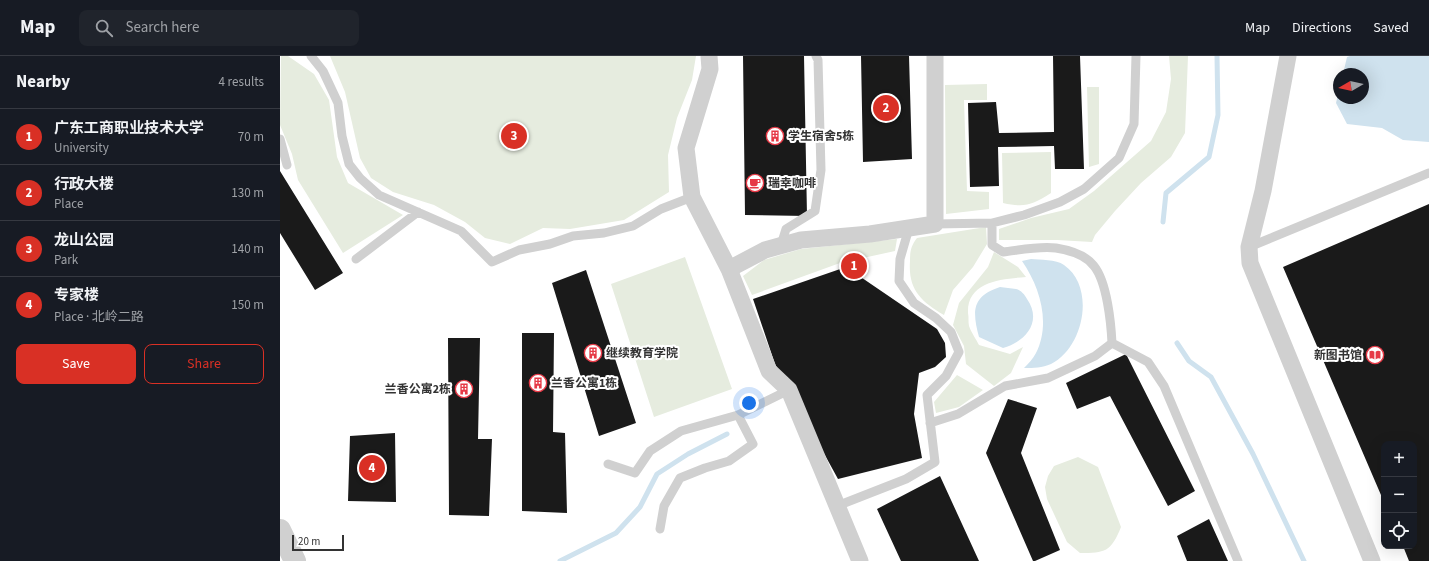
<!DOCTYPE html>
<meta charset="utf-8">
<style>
:root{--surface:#171b24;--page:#20242c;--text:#f1f3f6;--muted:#9ea1a6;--line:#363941;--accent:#d93025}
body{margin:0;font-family:"Source Sans 3","Noto Sans SC",sans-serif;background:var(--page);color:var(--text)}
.controls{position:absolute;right:12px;bottom:12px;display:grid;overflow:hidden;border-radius:8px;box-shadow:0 4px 16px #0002}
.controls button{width:36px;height:36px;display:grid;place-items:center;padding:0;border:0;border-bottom:1px solid var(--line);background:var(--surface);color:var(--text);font:20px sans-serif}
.compass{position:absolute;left:1053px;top:12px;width:36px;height:36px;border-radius:50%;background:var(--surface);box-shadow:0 4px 16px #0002;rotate:261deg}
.scale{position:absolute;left:12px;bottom:10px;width:52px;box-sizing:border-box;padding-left:4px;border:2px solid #333;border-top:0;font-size:11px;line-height:14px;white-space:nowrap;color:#333;-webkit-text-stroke:3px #fff;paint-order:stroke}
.you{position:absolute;left:469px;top:347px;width:14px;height:14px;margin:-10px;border:3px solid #fff;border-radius:50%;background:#1a73e8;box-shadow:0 0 0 6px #1a73e833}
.badge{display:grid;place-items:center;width:26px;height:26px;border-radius:50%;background:var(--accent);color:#fff;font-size:13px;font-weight:700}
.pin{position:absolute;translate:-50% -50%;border:2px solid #fff;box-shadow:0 1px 4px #0006}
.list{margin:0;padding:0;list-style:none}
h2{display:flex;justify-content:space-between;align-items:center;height:52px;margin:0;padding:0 16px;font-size:17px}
h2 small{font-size:13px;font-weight:400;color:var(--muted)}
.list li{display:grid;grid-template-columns:26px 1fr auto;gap:12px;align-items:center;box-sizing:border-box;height:56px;padding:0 16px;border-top:1px solid var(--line)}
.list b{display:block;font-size:15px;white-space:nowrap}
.list p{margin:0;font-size:13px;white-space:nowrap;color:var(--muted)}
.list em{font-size:13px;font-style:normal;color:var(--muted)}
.actions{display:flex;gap:8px;padding:12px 16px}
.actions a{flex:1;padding:9px 0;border:1px solid var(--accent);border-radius:8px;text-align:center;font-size:14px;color:var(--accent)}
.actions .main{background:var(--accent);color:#fff}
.icon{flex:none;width:22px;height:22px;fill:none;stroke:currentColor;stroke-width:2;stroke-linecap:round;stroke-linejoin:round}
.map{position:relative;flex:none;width:1149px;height:505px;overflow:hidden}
header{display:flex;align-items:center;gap:24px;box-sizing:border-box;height:56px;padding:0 20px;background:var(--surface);border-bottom:1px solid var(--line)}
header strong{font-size:19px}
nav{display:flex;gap:22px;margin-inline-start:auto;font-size:14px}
.search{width:280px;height:36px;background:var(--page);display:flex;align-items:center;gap:10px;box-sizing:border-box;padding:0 14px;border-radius:8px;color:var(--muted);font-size:15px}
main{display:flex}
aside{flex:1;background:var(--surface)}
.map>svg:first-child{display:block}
</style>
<header>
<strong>Map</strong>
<div class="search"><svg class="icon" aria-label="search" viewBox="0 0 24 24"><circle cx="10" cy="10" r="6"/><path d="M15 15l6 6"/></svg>Search here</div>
<nav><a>Map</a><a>Directions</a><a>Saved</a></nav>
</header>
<main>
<aside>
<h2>Nearby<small>4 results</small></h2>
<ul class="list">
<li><span class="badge">1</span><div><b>广东工商职业技术大学</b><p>University</p></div><em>70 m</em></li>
<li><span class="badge">2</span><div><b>行政大楼</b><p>Place</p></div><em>130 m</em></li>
<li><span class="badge">3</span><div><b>龙山公园</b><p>Park</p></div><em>140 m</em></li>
<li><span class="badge">4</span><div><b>专家楼</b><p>Place · 北岭二路</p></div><em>150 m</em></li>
</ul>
<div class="actions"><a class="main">Save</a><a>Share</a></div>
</aside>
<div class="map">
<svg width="1149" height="505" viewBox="0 0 1149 505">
<rect width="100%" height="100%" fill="#fff"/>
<!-- green -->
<path fill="#e6ecdf" d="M 1,0 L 8,0 L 34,18 L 49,44 L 57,101 L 68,127 L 123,159 L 63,197 L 18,124 L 12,98 L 0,69 Z
M 50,0 L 416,0 L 412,24 L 397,62 L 388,99 L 389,136 L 344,164 L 290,173 L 263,172 L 230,188 L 205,182 L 185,166 L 154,149 L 113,136 L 91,122 L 80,102 L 65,36 Z
M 889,0 L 908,0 L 905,77 L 891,101 L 861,127 L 835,155 L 815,179 L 812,186 L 777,184 L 719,184 L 719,173 L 751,162 L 789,153 L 814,135 L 871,85 L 886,56 L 891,23 Z
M 707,28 L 707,44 L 684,44 L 687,135 L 709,136 L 709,153 L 666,158 L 665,29 Z
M 807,31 L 819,31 L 819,108 L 809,111 Z
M 771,96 L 771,137 C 752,149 745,152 723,147 L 722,97 Z
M 706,171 L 707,188 L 693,211 L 673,234 L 664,259 C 641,245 628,234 630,205 C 630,195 631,190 637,182 Z
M 617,183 L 615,195 L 560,207 L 472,239 L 463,220 L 484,204 L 521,193 Z
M 714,196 L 738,211 L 746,221 C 722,223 687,225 688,257 C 689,261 688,266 689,270 C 691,276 696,283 699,289 L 730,298 L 743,291 L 731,317 L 714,330 L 686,308 L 684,290 L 673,269 L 679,247 L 708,211 Z
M 405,201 L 452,333 L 374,361 L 331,228 Z
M 677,319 L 703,334 L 679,351 L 656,357 L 654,346 Z
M 798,401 L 818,411 L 841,471 C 831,496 825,497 800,497 L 787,486 L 767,443 L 765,431 L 768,420 L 774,410 Z"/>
<!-- water -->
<path fill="#cfe2ee" d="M 1070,0 L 1149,0 L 1149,86 L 1123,84 L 1102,72 L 1067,68 L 1056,47 L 1059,34 L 1059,42 L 1083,42 L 1083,18 L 1063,18 L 1067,1 Z
M 751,203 C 760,204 776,203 784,209 C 816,231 804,292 771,308 C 762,312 754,312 744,312 C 748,308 753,303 756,297 C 771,267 760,231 742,205 Z
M 720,231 C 725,232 731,232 736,233 C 741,234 745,239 747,243 C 763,266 745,286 723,292 L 699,281 C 692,255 692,240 720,231 Z"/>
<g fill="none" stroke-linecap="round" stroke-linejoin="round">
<!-- stream -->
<path stroke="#cfe2ee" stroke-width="5" d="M 883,166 L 886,137 L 929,101 L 938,59 L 937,0
M 897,287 L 909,305 L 931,321 L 973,398 L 1024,505
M 280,505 L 336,477 L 360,451 L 377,418 L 408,398 L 447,378"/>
</g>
<!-- building -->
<path fill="#1a1a1a" d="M 463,0 L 524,0 L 527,160 L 465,159 Z
M 581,0 L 629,0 L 632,103 L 583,106 Z
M 773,0 L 800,0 L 804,113 L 775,113 L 774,90 L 718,91 L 719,130 L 690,131 L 688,47 L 716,46 L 719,77 L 774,76 Z
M 0,115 L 63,217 L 35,234 L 0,177 Z
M 1149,148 L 1149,505 L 1129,505 L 1123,490 L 1134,490 L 1134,388 L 1104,388 L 1104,446 L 1003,211 Z
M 566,211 L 657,273 L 665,287 L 666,301 L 655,311 L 639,317 L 634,358 L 642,402 L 558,423 L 495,308 L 473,243 Z
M 306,214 L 356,367 L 319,380 L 272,227 Z
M 242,277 L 274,277 L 273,376 L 285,377 L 287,457 L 242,455 Z
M 168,282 L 200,282 L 198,383 L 212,383 L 209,460 L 169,459 Z
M 846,298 L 915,435 L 888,450 L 830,340 L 797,353 L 786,327 Z
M 728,343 L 757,352 L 741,397 L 780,494 L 755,505 L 753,505 L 706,397 Z
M 115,377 L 116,446 L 68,445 L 70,380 Z
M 660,420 L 699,505 L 621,505 L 597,453 Z
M 929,463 L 948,505 L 907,505 L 897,480 Z"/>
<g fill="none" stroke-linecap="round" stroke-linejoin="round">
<!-- service -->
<path stroke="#d0d0d0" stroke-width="9" d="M 31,0 L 43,15 L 58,47 L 62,80 L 69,108 L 80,122 L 99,139 L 181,175 L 212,206 L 239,194 L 270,188 L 293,180 L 324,177 L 353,170 L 381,153 L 412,141
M 0,83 L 7,109
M 655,168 L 712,167 L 744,159 L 780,146 L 804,133 L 839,102 L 854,68 L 856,0
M 501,189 L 506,173 L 535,155 L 541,114 L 538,4 L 536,0
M 969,191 L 1149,117
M 76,203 L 138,156
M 832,287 L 868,306 L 884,330 L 958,505
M 650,367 L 678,358 L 725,330 L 768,322 L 815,300 L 832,287 C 831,267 827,226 814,210 C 806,199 788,194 776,192 C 758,190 740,194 723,196 L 712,189 L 712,167
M 328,408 L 355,417 L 370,395 L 401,375 L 458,359 L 509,334
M 557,450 L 626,423 L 655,406 L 647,339 L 666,320 L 679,296 L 671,276 L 656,262 L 634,247 L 619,225 L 620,203 L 629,172
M 380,473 L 384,450 L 400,422 L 425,412 L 449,405 L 473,388 L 458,359"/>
<!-- minor -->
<path stroke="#d0d0d0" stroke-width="17" d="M 429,0 L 430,13 L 406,92 L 412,141 L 449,213 L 489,315 L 509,334 L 580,505
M 1008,0 L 983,135 L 969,191 L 970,207 L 1092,505
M 449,213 L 485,194 L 521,184 L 590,178 L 655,168 L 655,0"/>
<!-- tertiary -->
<path stroke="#d0d0d0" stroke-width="22" d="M 0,474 L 15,505"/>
</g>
<!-- icons -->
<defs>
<symbol id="building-ring" viewBox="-11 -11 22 22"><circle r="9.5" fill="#fff" stroke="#e63946" stroke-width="1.5"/><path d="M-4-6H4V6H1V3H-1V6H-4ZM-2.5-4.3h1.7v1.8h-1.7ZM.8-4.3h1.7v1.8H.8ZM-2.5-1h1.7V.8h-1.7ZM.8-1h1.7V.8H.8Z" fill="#e63946"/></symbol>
<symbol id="cafe-ring" viewBox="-11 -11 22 22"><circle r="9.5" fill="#fff" stroke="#e63946" stroke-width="1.5"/><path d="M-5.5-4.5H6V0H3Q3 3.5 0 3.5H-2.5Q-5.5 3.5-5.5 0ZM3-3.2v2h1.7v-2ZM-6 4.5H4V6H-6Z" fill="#e63946"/></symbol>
<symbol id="library-ring" viewBox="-11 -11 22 22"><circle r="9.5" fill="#fff" stroke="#e63946" stroke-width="1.5"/><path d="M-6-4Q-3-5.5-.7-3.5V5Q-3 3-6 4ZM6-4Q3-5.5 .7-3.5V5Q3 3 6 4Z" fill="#e63946"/></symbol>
</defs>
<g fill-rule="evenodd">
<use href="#building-ring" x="485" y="70" width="20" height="20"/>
<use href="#cafe-ring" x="465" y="117" width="20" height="20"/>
<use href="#building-ring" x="303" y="287" width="20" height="20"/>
<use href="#library-ring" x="1085" y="289" width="20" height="20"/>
<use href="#building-ring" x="248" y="317" width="20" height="20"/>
<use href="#building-ring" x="174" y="323" width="20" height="20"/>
</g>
<g text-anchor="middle" stroke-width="4" stroke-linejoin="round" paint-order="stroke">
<!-- poi labels -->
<g font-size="12" font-weight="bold" fill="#333" stroke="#fff" text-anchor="start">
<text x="508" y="84">学生宿舍5栋</text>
<text x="488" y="131">瑞幸咖啡</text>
<text x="326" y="301">继续教育学院</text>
<text x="1082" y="303" text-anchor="end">新图书馆</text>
<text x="271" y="331">兰香公寓1栋</text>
<text x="171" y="337" text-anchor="end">兰香公寓2栋</text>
</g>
</g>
</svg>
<div class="controls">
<button>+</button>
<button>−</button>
<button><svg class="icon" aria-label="locate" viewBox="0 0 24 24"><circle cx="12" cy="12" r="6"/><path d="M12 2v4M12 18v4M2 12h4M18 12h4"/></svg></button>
</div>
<svg class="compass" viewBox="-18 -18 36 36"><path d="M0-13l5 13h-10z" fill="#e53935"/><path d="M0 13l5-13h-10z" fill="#9ea1a6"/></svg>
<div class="scale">20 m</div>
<div class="you"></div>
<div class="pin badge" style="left:574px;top:210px">1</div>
<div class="pin badge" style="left:606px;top:52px">2</div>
<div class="pin badge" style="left:234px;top:80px">3</div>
<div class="pin badge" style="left:92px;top:412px">4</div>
</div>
</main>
